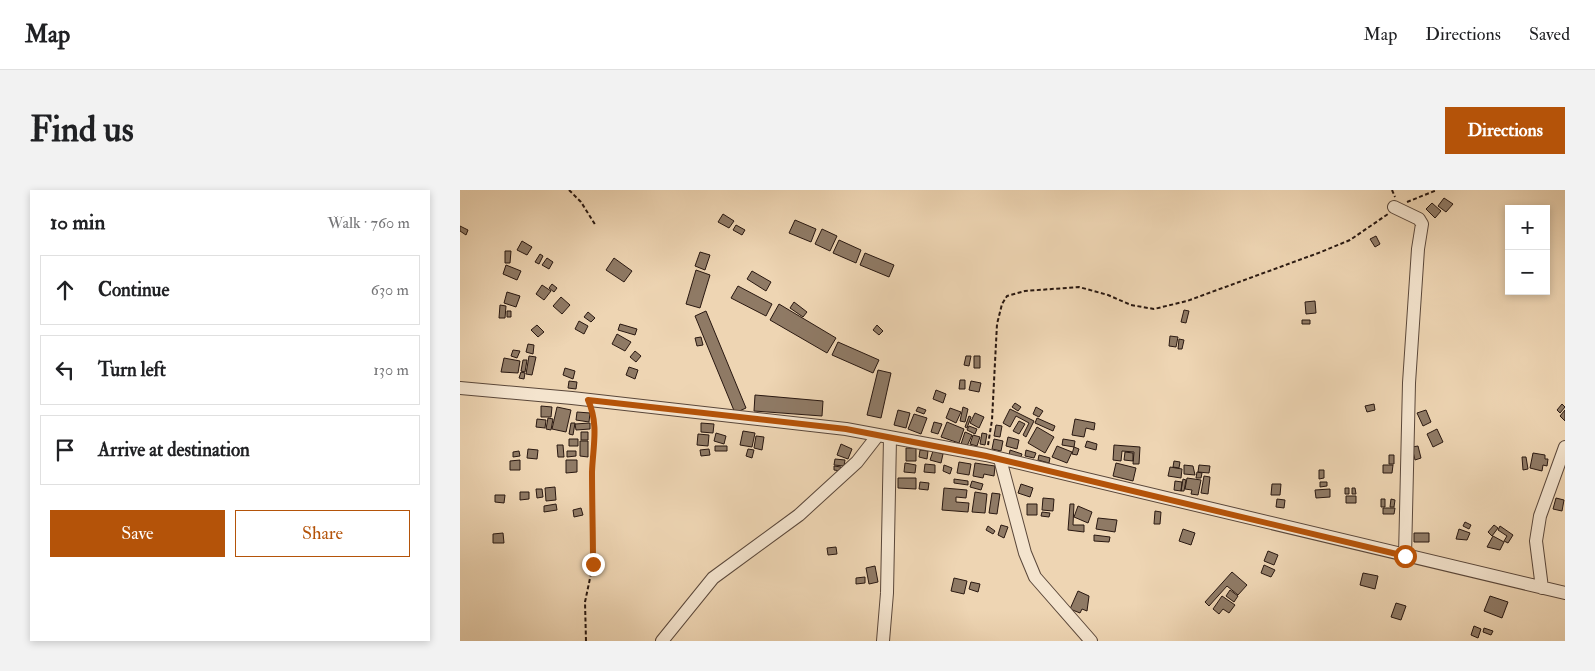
<!DOCTYPE html>
<meta charset="utf-8">
<style>
:root{--surface:#fff;--page:#f2f2f2;--text:#202124;--muted:#757577;--line:#e0e0e0;--accent:#b45309}
body{margin:0;font-family:"IM FELL Double Pica",serif;background:var(--page);color:var(--text)}
.controls{position:absolute;right:15px;top:15px;display:grid;overflow:hidden;border-radius:0px;box-shadow:0 2px 8px #0003}
.controls button{width:45px;height:45px;display:grid;place-items:center;padding:0;border:0;border-bottom:1px solid var(--line);background:var(--surface);color:var(--text);font:25px sans-serif}
.stop{position:absolute;width:15px;height:15px;margin:-11px;border:4px solid #b45309;border-radius:50%;background:#fff}
.stop.end{background:#b45309;border-color:#fff;box-shadow:0 1px 5px #0008}
.list{margin:0;padding:0;list-style:none}
h2{display:flex;justify-content:space-between;align-items:center;height:65px;margin:0;padding:0 20px;font-size:21px}
h2 small{font-size:16px;font-weight:400;color:var(--muted)}
.list li{display:grid;grid-template-columns:32px 1fr auto;gap:15px;align-items:center;box-sizing:border-box;height:70px;margin:0 10px 10px;padding:0 10px;border:1px solid var(--line);border-radius:0px}
.list b{display:block;font-size:19px;white-space:nowrap}
.list em{font-size:16px;font-style:normal;color:var(--muted)}
.actions{display:flex;gap:10px;padding:15px 20px}
.actions a{flex:1;padding:11px 0;border:1px solid var(--accent);border-radius:0px;text-align:center;font-size:18px;color:var(--accent)}
.actions .main{background:var(--accent);color:#fff}
.icon{flex:none;width:28px;height:28px;fill:none;stroke:currentColor;stroke-width:2;stroke-linecap:round;stroke-linejoin:round}
.map{position:relative;flex:none;width:1105px;height:451px;overflow:hidden;border-radius:0px}
header{display:flex;align-items:center;gap:30px;box-sizing:border-box;height:70px;padding:0 25px;background:var(--surface);border-bottom:1px solid var(--line)}
header strong{font-size:24px}
nav{display:flex;gap:28px;margin-inline-start:auto;font-size:18px}
.intro{display:flex;align-items:center;justify-content:space-between;box-sizing:border-box;height:120px;padding:0 30px}
h1{margin:0;font-size:35px}
.button{padding:12px 22px;border-radius:0px;background:var(--accent);color:#fff;font-size:18px;font-weight:700}
main{display:flex;gap:30px;padding:0 30px}
aside{flex:1;background:var(--surface);border-radius:0px;box-shadow:0 2px 8px #0003}
.map>svg:first-child{display:block}
</style>
<header>
<strong>Map</strong>
<nav><a>Map</a><a>Directions</a><a>Saved</a></nav>
</header>
<div class="intro"><h1>Find us</h1><a class="button">Directions</a></div>
<main>
<aside>
<h2>10 min<small>Walk · 760 m</small></h2>
<ul class="list">
<li><svg class="icon" aria-label="ahead" viewBox="0 0 24 24"><path d="M12 20V5M6 11l6-6 6 6"/></svg><div><b>Continue</b></div><em>630 m</em></li>
<li><svg class="icon" aria-label="left" viewBox="0 0 24 24"><path d="M17 20v-9H6M10 6l-5 5 5 5"/></svg><div><b>Turn left</b></div><em>130 m</em></li>
<li><svg class="icon" aria-label="arrive" viewBox="0 0 24 24"><path d="M6 21V4h12l-3 4 3 4H6"/></svg><div><b>Arrive at destination</b></div></li>
</ul>
<div class="actions"><a class="main">Save</a><a>Share</a></div>
</aside>
<div class="map">
<svg width="1105" height="451" viewBox="0 0 1105 451">
<rect width="100%" height="100%" fill="#eed5b3"/>
<filter id="stains"><feTurbulence type="fractalNoise" baseFrequency=".004" numOctaves="4"/><feColorMatrix values="0 0 0 0 .2 0 0 0 0 .09 0 0 0 0 .02 0 0 0 .5 -.17"/></filter>
<radialGradient id="worn" r=".72"><stop offset=".6" stop-color="#630" stop-opacity="0"/><stop offset="1" stop-color="#630" stop-opacity=".3"/></radialGradient>
<!-- building -->
<path fill="#8f7a65" stroke="#291811" d="M 984,8 L 993,14 L 986,22 L 978,16 Z
M 972,13 L 981,21 L 975,28 L 966,19 Z
M 263,24 L 274,31 L 269,38 L 258,32 Z
M 335,30 L 356,39 L 351,52 L 329,43 Z
M 276,35 L 285,40 L 282,45 L 273,40 Z
M 0,36 L 8,40 L 6,45 L 0,41 Z
M 362,39 L 377,46 L 370,61 L 355,54 Z
M 916,46 L 920,54 L 915,57 L 910,49 Z
M 379,50 L 401,60 L 396,73 L 373,63 Z
M 62,51 L 72,57 L 67,65 L 57,60 Z
M 45,61 L 51,61 L 50,73 L 45,73 Z
M 240,62 L 250,65 L 245,80 L 235,76 Z
M 405,63 L 434,75 L 429,87 L 400,75 Z
M 80,64 L 83,66 L 79,74 L 75,72 Z
M 87,68 L 93,72 L 89,79 L 82,75 Z
M 154,68 L 172,81 L 164,92 L 146,80 Z
M 46,75 L 61,81 L 57,90 L 43,84 Z
M 236,80 L 250,85 L 240,118 L 226,114 Z
M 292,81 L 311,92 L 306,101 L 287,89 Z
M 92,94 L 97,98 L 94,102 L 89,98 Z
M 82,95 L 91,101 L 84,110 L 76,104 Z
M 278,96 L 312,114 L 306,126 L 271,108 Z
M 47,102 L 60,106 L 56,117 L 44,113 Z
M 101,107 L 110,115 L 102,124 L 93,116 Z
M 855,111 L 856,123 L 846,124 L 845,112 Z
M 334,112 L 347,122 L 343,127 L 330,118 Z
M 319,114 L 376,148 L 367,163 L 310,130 Z
M 40,115 L 46,116 L 45,128 L 39,128 Z
M 724,120 L 729,121 L 726,133 L 721,132 Z
M 47,121 L 51,121 L 51,127 L 47,127 Z
M 246,121 L 286,218 L 275,223 L 235,126 Z
M 128,122 L 135,128 L 131,132 L 124,127 Z
M 842,130 L 850,130 L 850,134 L 842,134 Z
M 119,131 L 128,136 L 124,144 L 115,139 Z
M 160,134 L 177,139 L 175,145 L 158,140 Z
M 77,135 L 84,142 L 78,147 L 71,140 Z
M 417,135 L 423,141 L 419,145 L 413,140 Z
M 157,144 L 171,152 L 165,161 L 152,154 Z
M 710,146 L 718,147 L 716,157 L 709,156 Z
M 241,147 L 243,155 L 237,156 L 235,148 Z
M 719,149 L 724,150 L 722,159 L 718,159 Z
M 378,152 L 419,170 L 413,183 L 372,165 Z
M 68,154 L 74,155 L 73,164 L 66,162 Z
M 53,160 L 60,161 L 57,168 L 51,166 Z
M 175,161 L 181,166 L 176,172 L 170,167 Z
M 69,166 L 76,167 L 72,185 L 66,184 Z
M 506,166 L 511,166 L 509,176 L 504,175 Z
M 514,166 L 520,166 L 520,178 L 514,178 Z
M 44,168 L 60,171 L 58,183 L 41,182 Z
M 63,170 L 67,170 L 65,182 L 61,181 Z
M 169,177 L 178,180 L 175,189 L 166,185 Z
M 105,178 L 115,181 L 113,189 L 103,185 Z
M 418,180 L 431,183 L 421,228 L 407,225 Z
M 61,182 L 65,183 L 64,189 L 59,188 Z
M 500,190 L 505,190 L 505,199 L 499,199 Z
M 109,191 L 117,192 L 116,199 L 108,198 Z
M 511,191 L 521,193 L 519,202 L 509,200 Z
M 476,200 L 486,204 L 483,213 L 473,209 Z
M 295,205 L 363,211 L 362,226 L 294,221 Z
M 555,213 L 561,217 L 558,221 L 552,217 Z
M 914,214 L 915,220 L 907,222 L 905,216 Z
M 1102,214 L 1105,217 L 1100,223 L 1097,220 Z
M 81,216 L 92,217 L 91,227 L 81,227 Z
M 97,217 L 111,220 L 106,242 L 92,239 Z
M 458,217 L 466,220 L 464,224 L 456,221 Z
M 503,217 L 508,219 L 505,232 L 500,231 Z
M 576,217 L 583,221 L 579,227 L 573,224 Z
M 490,218 L 501,222 L 496,233 L 486,228 Z
M 550,219 L 574,231 L 566,247 L 563,245 L 569,233 L 556,226 L 550,237 L 543,233 Z
M 438,220 L 450,223 L 446,238 L 434,235 Z
M 966,220 L 971,232 L 963,236 L 957,223 Z
M 1105,220 L 1105,231 L 1100,226 Z
M 117,222 L 130,223 L 129,232 L 116,230 Z
M 515,223 L 524,227 L 519,238 L 510,233 Z
M 454,224 L 467,228 L 461,244 L 448,239 Z
M 509,226 L 511,227 L 507,238 L 505,237 Z
M 88,228 L 93,229 L 91,240 L 86,239 Z
M 577,228 L 595,236 L 593,241 L 575,233 Z
M 77,229 L 86,230 L 85,238 L 76,237 Z
M 615,229 L 635,233 L 634,240 L 626,238 L 624,247 L 612,245 Z
M 559,231 L 565,234 L 559,244 L 553,241 Z
M 474,232 L 482,234 L 478,244 L 471,242 Z
M 487,232 L 504,239 L 499,253 L 481,247 Z
M 111,233 L 115,233 L 113,245 L 109,244 Z
M 130,233 L 130,239 L 116,240 L 115,234 Z
M 241,233 L 254,234 L 253,243 L 241,242 Z
M 536,235 L 542,236 L 540,247 L 534,246 Z
M 509,236 L 517,239 L 515,244 L 507,240 Z
M 577,237 L 594,247 L 585,263 L 568,253 Z
M 977,239 L 983,252 L 973,257 L 967,244 Z
M 283,241 L 295,243 L 292,257 L 280,255 Z
M 121,242 L 128,242 L 128,250 L 121,250 Z
M 505,242 L 512,245 L 507,256 L 501,254 Z
M 256,243 L 266,246 L 264,254 L 254,251 Z
M 522,243 L 527,244 L 525,255 L 520,254 Z
M 238,244 L 249,245 L 248,256 L 237,255 Z
M 513,245 L 520,247 L 517,256 L 510,254 Z
M 296,246 L 304,247 L 302,260 L 294,258 Z
M 548,247 L 559,250 L 557,259 L 546,256 Z
M 109,249 L 118,249 L 118,256 L 109,256 Z
M 534,249 L 543,251 L 541,261 L 532,259 Z
M 603,249 L 615,251 L 614,257 L 602,255 Z
M 120,251 L 128,251 L 128,267 L 120,266 Z
M 627,251 L 637,254 L 636,260 L 625,257 Z
M 381,254 L 392,259 L 388,269 L 377,265 Z
M 97,255 L 103,255 L 104,267 L 98,267 Z
M 654,255 L 680,257 L 679,274 L 673,274 L 674,262 L 662,261 L 661,271 L 653,270 Z
M 255,256 L 267,256 L 267,261 L 255,261 Z
M 597,256 L 612,262 L 607,273 L 592,267 Z
M 958,256 L 961,268 L 955,270 L 952,257 Z
M 614,257 L 619,259 L 617,265 L 612,264 Z
M 446,258 L 456,258 L 456,271 L 446,271 Z
M 68,259 L 78,260 L 77,269 L 67,268 Z
M 249,259 L 250,265 L 241,266 L 240,260 Z
M 288,259 L 294,260 L 292,268 L 286,266 Z
M 460,260 L 468,261 L 467,269 L 459,267 Z
M 550,260 L 562,264 L 560,269 L 549,266 Z
M 566,260 L 576,263 L 574,268 L 565,266 Z
M 59,261 L 60,266 L 53,267 L 53,262 Z
M 107,261 L 116,261 L 116,266 L 107,267 Z
M 473,261 L 483,264 L 481,273 L 470,270 Z
M 665,262 L 673,263 L 673,271 L 664,270 Z
M 1073,263 L 1085,265 L 1085,269 L 1088,269 L 1087,276 L 1083,275 L 1082,281 L 1070,278 Z
M 579,265 L 590,268 L 589,273 L 578,270 Z
M 929,265 L 934,265 L 934,274 L 929,274 Z
M 1062,267 L 1066,267 L 1068,279 L 1063,280 Z
M 375,269 L 385,270 L 384,276 L 374,275 Z
M 60,270 L 60,280 L 50,280 L 50,271 Z
M 106,270 L 117,270 L 117,282 L 106,283 Z
M 714,271 L 720,272 L 719,278 L 713,277 Z
M 499,272 L 511,274 L 509,285 L 497,283 Z
M 445,273 L 456,275 L 455,283 L 444,282 Z
M 515,273 L 535,276 L 534,286 L 524,284 L 523,288 L 513,286 Z
M 656,273 L 676,278 L 673,291 L 653,286 Z
M 465,274 L 475,275 L 475,283 L 464,282 Z
M 484,275 L 492,278 L 490,284 L 483,281 Z
M 724,275 L 733,276 L 735,285 L 724,284 Z
M 739,275 L 750,276 L 749,283 L 738,282 Z
M 923,275 L 933,275 L 932,283 L 923,283 Z
M 374,276 L 381,277 L 381,281 L 374,280 Z
M 710,277 L 722,279 L 721,288 L 708,286 Z
M 859,280 L 864,280 L 864,288 L 859,289 Z
M 737,282 L 742,283 L 741,288 L 736,288 Z
M 744,286 L 750,287 L 748,304 L 741,303 Z
M 438,288 L 456,288 L 456,299 L 438,298 Z
M 727,288 L 741,290 L 738,305 L 731,304 L 732,300 L 725,299 Z
M 494,289 L 508,291 L 508,295 L 494,293 Z
M 723,289 L 726,290 L 724,301 L 721,301 Z
M 512,291 L 523,294 L 521,300 L 510,297 Z
M 715,291 L 722,292 L 721,301 L 714,300 Z
M 460,292 L 469,293 L 468,300 L 459,299 Z
M 860,292 L 867,292 L 867,296 L 860,297 Z
M 561,294 L 573,298 L 570,307 L 558,303 Z
M 812,294 L 821,294 L 820,305 L 811,305 Z
M 95,297 L 96,310 L 86,311 L 85,298 Z
M 484,298 L 507,300 L 506,308 L 496,307 L 496,312 L 509,313 L 508,322 L 482,320 Z
M 885,298 L 889,298 L 889,304 L 885,304 Z
M 892,298 L 895,298 L 896,304 L 892,304 Z
M 76,299 L 82,299 L 83,307 L 77,308 Z
M 870,299 L 870,307 L 856,308 L 855,300 Z
M 60,302 L 69,302 L 69,309 L 60,310 Z
M 515,302 L 527,304 L 525,323 L 512,322 Z
M 532,303 L 540,304 L 537,324 L 529,323 Z
M 35,305 L 45,305 L 44,313 L 35,312 Z
M 886,306 L 896,306 L 896,313 L 886,313 Z
M 583,308 L 594,309 L 593,321 L 582,320 Z
M 1096,308 L 1104,310 L 1102,321 L 1093,319 Z
M 817,309 L 825,310 L 824,318 L 816,317 Z
M 921,309 L 925,309 L 925,317 L 921,317 Z
M 931,309 L 935,310 L 934,317 L 930,317 Z
M 96,314 L 97,320 L 84,322 L 84,316 Z
M 567,314 L 577,314 L 577,325 L 567,325 Z
M 610,314 L 614,314 L 613,335 L 624,335 L 624,342 L 608,340 Z
M 618,316 L 632,322 L 628,333 L 614,327 Z
M 121,318 L 123,325 L 114,327 L 113,320 Z
M 923,318 L 935,318 L 934,324 L 923,324 Z
M 695,321 L 701,322 L 700,334 L 694,334 Z
M 582,322 L 590,323 L 589,327 L 581,326 Z
M 638,328 L 657,330 L 655,342 L 636,339 Z
M 1005,332 L 1011,335 L 1009,339 L 1003,336 Z
M 541,335 L 548,337 L 544,348 L 538,345 Z
M 1034,335 L 1038,338 L 1032,346 L 1028,342 Z
M 528,336 L 535,341 L 533,344 L 526,340 Z
M 1040,336 L 1053,345 L 1048,353 L 1044,351 L 1047,346 L 1038,340 Z
M 723,339 L 735,343 L 731,355 L 719,351 Z
M 999,339 L 1010,343 L 1007,350 L 996,349 Z
M 43,343 L 44,353 L 33,353 L 33,344 Z
M 954,343 L 969,343 L 969,352 L 954,352 Z
M 634,345 L 650,347 L 649,352 L 634,351 Z
M 1033,346 L 1044,352 L 1040,360 L 1027,357 Z
M 376,357 L 377,364 L 368,365 L 367,358 Z
M 808,361 L 818,365 L 814,375 L 804,371 Z
M 804,375 L 815,380 L 811,387 L 801,383 Z
M 415,376 L 418,392 L 409,394 L 406,378 Z
M 772,382 L 787,395 L 778,405 L 767,396 L 749,416 L 745,412 Z
M 903,383 L 918,386 L 915,399 L 900,395 Z
M 405,387 L 405,393 L 396,394 L 396,388 Z
M 494,388 L 507,391 L 504,404 L 491,401 Z
M 511,392 L 520,394 L 518,402 L 509,399 Z
M 770,400 L 778,406 L 774,412 L 766,406 Z
M 618,401 L 629,406 L 627,421 L 622,419 L 620,423 L 610,419 Z
M 762,406 L 775,415 L 769,423 L 763,419 L 759,424 L 753,419 Z
M 1030,406 L 1048,412 L 1042,428 L 1024,421 Z
M 936,413 L 946,416 L 941,430 L 931,427 Z
M 1014,436 L 1021,439 L 1018,448 L 1011,445 Z
M 1024,438 L 1033,441 L 1031,445 L 1023,442 Z"/>
<g fill="none" stroke-linecap="round" stroke-linejoin="round">
<defs>
<path id="minor" d="M 934,17 L 959,29 L 962,34 L 958,59 L 949,193 L 945,366
M 0,198 L 112,208 L 386,239 L 526,265 L 1105,403
M 540,269 L 565,363 L 575,387 L 631,451
M 1082,398 L 1076,351 L 1080,326 L 1105,257
M 202,451 L 253,388 L 339,325 L 397,272 L 418,245
M 423,451 L 427,403 L 430,248"/>
</defs>
<!-- minor casing -->
<use href="#minor" stroke="#5a473a" stroke-width="14"/>
<!-- path -->
<path stroke="#291811" stroke-width="2" stroke-dasharray="4 2.5" stroke-linecap="butt" d="M 109,0 L 121,12 L 136,36
M 932,0 L 935,7
M 947,12 L 977,0
M 528,255 L 532,230 L 537,134 L 542,114 L 547,106 L 565,101 L 619,97 L 648,105 L 671,115 L 694,119 L 727,111 L 861,62 L 890,50 L 928,24
M 126,451 L 125,412 L 133,374 L 132,281 L 136,244 L 133,220"/>
<!-- minor -->
<use href="#minor" stroke="#f4e4ce" stroke-width="12"/>
</g>
<g fill="none" stroke-linecap="round" stroke-linejoin="round">
<!-- route -->
<path stroke="#b45309" stroke-width="6" d="M 133,374 C 133,343 132,312 132,282 C 133,256 139,234 128,210 L 386,239 L 526,266 L 945,366"/>
</g>
<rect width="100%" height="100%" filter="url(#stains)"/>
<rect width="100%" height="100%" fill="url(#worn)"/>
</svg>
<div class="controls">
<button>+</button>
<button>−</button>
</div>
<div class="stop" style="left:945px;top:366px"></div>
<div class="stop end" style="left:133px;top:374px"></div>
</div>
</main>
